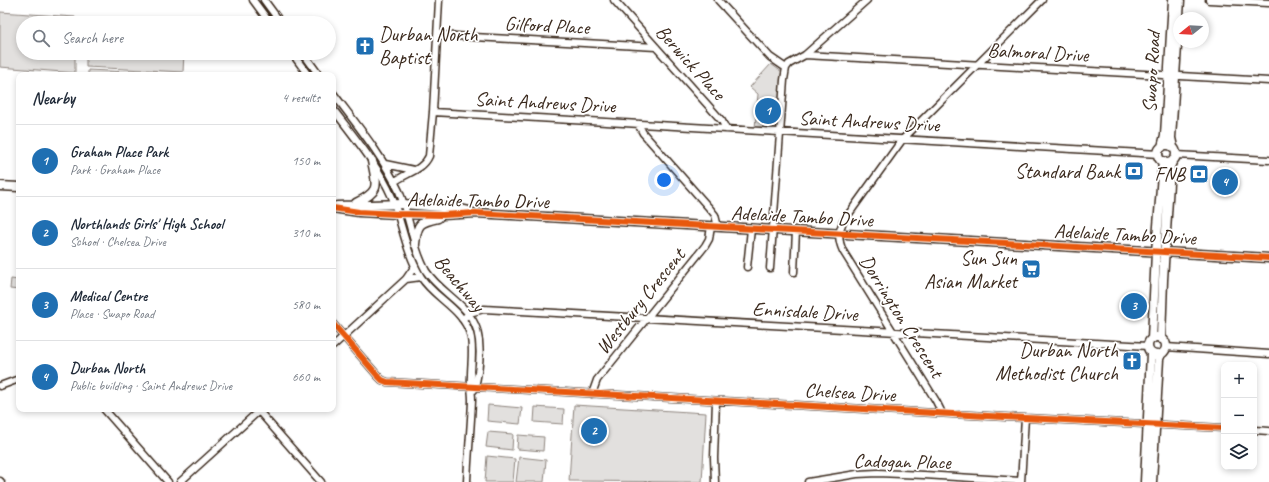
<!DOCTYPE html>
<meta charset="utf-8">
<style>
:root{--surface:#fff;--page:#f2f2f3;--text:#1f2937;--muted:#747a83;--line:#e0e1e3;--accent:#1f6fb2}
body{margin:0;font-family:Caveat,sans-serif;background:var(--page);color:var(--text)}
.controls{position:absolute;right:12px;bottom:12px;display:grid;overflow:hidden;border-radius:8px;box-shadow:0 2px 6px #0003}
.controls button{width:36px;height:36px;display:grid;place-items:center;padding:0;border:0;border-bottom:1px solid var(--line);background:var(--surface);color:var(--text);font:20px sans-serif}
.compass{position:absolute;left:1173px;top:12px;width:36px;height:36px;border-radius:50%;background:var(--surface);box-shadow:0 2px 6px #0003;rotate:252deg}
.you{position:absolute;left:664px;top:180px;width:14px;height:14px;margin:-10px;border:3px solid #fff;border-radius:50%;background:#1a73e8;box-shadow:0 0 0 6px #1a73e833}
.badge{display:grid;place-items:center;width:26px;height:26px;border-radius:50%;background:var(--accent);color:#fff;font-size:13px;font-weight:700}
.pin{position:absolute;translate:-50% -50%;border:2px solid #fff;box-shadow:0 1px 4px #0006}
.list{margin:0;padding:0;list-style:none}
h2{display:flex;justify-content:space-between;align-items:center;height:52px;margin:0;padding:0 16px;font-size:17px}
h2 small{font-size:13px;font-weight:400;color:var(--muted)}
.list li{display:grid;grid-template-columns:26px 1fr auto;gap:12px;align-items:center;box-sizing:border-box;height:72px;padding:0 16px;border-top:1px solid var(--line)}
.list b{display:block;font-size:15px;white-space:nowrap}
.list p{margin:0;font-size:13px;white-space:nowrap;color:var(--muted)}
.list em{font-size:13px;font-style:normal;color:var(--muted)}
.icon{flex:none;width:22px;height:22px;fill:none;stroke:currentColor;stroke-width:2;stroke-linecap:round;stroke-linejoin:round}
.map{position:relative;flex:none;width:1269px;height:482px;overflow:hidden}
.search{position:absolute;background:var(--surface);box-shadow:0 2px 6px #0003;left:16px;top:16px;width:320px;height:44px;display:flex;align-items:center;gap:10px;box-sizing:border-box;padding:0 14px;border-radius:22px;color:var(--muted);font-size:15px}
.panel{position:absolute;background:var(--surface);box-shadow:0 2px 6px #0003;left:16px;top:72px;width:320px;height:340px;border-radius:8px}
.map>svg:first-child{display:block}
</style>
<div class="map">
<svg width="1269" height="482" viewBox="0 0 1269 482">
<rect width="100%" height="100%" fill="#fff"/>
<filter id="ink" filterUnits="userSpaceOnUse"><feTurbulence type="fractalNoise" baseFrequency=".025" numOctaves="2"/><feDisplacementMap in="SourceGraphic" scale="8" xChannelSelector="R" yChannelSelector="G"/><feConvolveMatrix kernelMatrix="1 2 1 2 8 2 1 2 1" color-interpolation-filters="sRGB"/></filter>
<g filter="url(#ink)">
<!-- green -->
<path fill="#e2e0de" stroke="#8e857e" d="M 0,12 L 75,17 L 75,23 L 23,23 L 23,53 L 75,53 L 75,73 L 0,67 Z
M 88,20 L 152,23 L 88,23 Z
M 86,53 L 184,53 L 183,72 L 86,67 Z
M 771,64 L 782,72 L 778,129 L 755,128 L 758,94 L 750,87 Z
M 88,70 L 192,75 L 88,75 Z
M 11,279 L 19,280 L 19,290 L 10,289 Z
M 488,405 L 522,408 L 520,424 L 487,421 Z
M 574,405 L 706,413 L 702,482 L 569,481 Z
M 535,407 L 564,409 L 563,424 L 534,422 Z
M 488,432 L 513,434 L 512,450 L 486,447 Z
M 518,435 L 544,437 L 543,451 L 517,449 Z
M 487,456 L 515,459 L 513,482 L 485,482 Z
M 519,457 L 546,460 L 544,482 L 516,482 Z"/>
<g fill="none" stroke-linecap="round" stroke-linejoin="round">
<defs>
<path id="minor" d="M 253,0 L 270,23
M 264,0 L 281,23
M 614,0 L 722,121 L 726,129
M 718,0 L 770,57 L 786,68
M 1209,0 L 1269,3
M 437,35 L 656,47
M 292,53 L 308,75
M 303,53 L 319,75
M 805,55 L 1269,81
M 333,93 C 357,125 382,155 399,191 C 410,217 412,246 426,271 C 440,293 469,304 477,330 C 482,349 479,372 474,390
M 333,109 C 354,137 378,165 392,197 C 402,223 406,253 421,277 C 434,298 463,309 470,334 C 474,347 471,362 471,376 C 470,384 472,392 472,400 C 471,427 468,455 467,482
M 433,112 L 1159,154
M 638,124 L 643,133 L 711,210 L 715,215 L 718,227
M 1176,155 L 1269,160
M 385,164 L 414,170
M 394,182 C 406,173 423,170 429,156 L 433,112 L 439,0
M 747,267 L 751,229
M 770,268 L 784,80 L 786,68 L 789,64 L 805,55 L 867,0
M 794,272 L 796,231
M 406,279 L 421,277
M 462,319 L 473,312 L 484,309 L 1148,346
M 333,324 L 378,376 L 382,380 L 387,382 L 1025,418 L 1224,428
M 333,346 L 406,279 L 415,266
M 1166,347 L 1269,354
M 0,386 L 19,379
M 592,394 L 597,380 L 705,246 L 709,239 L 711,227
M 104,409 L 168,482
M 257,409 L 321,482
M 942,413 L 936,401 L 843,251 C 838,240 838,233 843,222 L 902,140 L 1042,0
M 1254,430 L 1269,431
M 0,481 L 1,482
M 180,482 L 261,409
M 715,482 L 714,458 L 716,401
M 808,482 L 857,474 L 878,473 L 924,475 L 1021,481
M 1021,482 L 1025,418"/>
<path id="tertiary" d="M1158 154a9 9 0 1 1 18 0a9 9 0 1 1-18 0Z
M 1162,147 L 1165,135 L 1173,0
M 1173,147 L 1171,138 L 1180,0
M 0,186 L 19,187
M 356,203 C 381,191 377,186 372,161
M 337,206 L 403,204 L 455,208 L 469,211
M 333,208 L 359,212 L 397,214 L 443,215 L 476,213 L 1269,258
M 415,244 C 417,224 419,222 438,218
M1148 346a9 9 0 1 1 18 0a9 9 0 1 1-18 0Z
M 1152,339 L 1156,252 L 1163,161
M 1161,339 L 1163,280 L 1170,167 L 1173,160
M 1145,482 L 1151,353
M 1152,482 L 1159,359 L 1161,354"/>
</defs>
<!-- minor casing -->
<use href="#minor" stroke="#3b2a1e" stroke-width="9"/>
<!-- tertiary casing -->
<use href="#tertiary" stroke="#3b2a1e" stroke-width="11"/>
<!-- minor -->
<use href="#minor" stroke="#fff" stroke-width="6"/>
<!-- tertiary -->
<use href="#tertiary" stroke="#fff" stroke-width="8"/>
<defs>
<path id="cycleway" d="M 333,208 L 359,212 L 397,214 L 443,215 L 476,213 L 1269,258
M 333,324 L 378,376 L 382,380 L 387,382 L 1025,418 L 1224,428"/>
</defs>
<!-- cycleway casing -->
<use href="#cycleway" stroke="#fff" stroke-width="8"/>
<!-- cycleway -->
<use href="#cycleway" stroke="#e8590c" stroke-width="6"/>
</g>
</g>
<!-- icons -->
<defs>
<symbol id="church-square" viewBox="-11 -11 22 22"><rect x="-9" y="-9" width="18" height="18" rx="4" fill="#1f6fb2" stroke="#fff"/><path d="M-1.2-6h2.4v3.5h3.3v2.4h-3.3V6h-2.4V-.1h-3.3v-2.4h3.3Z" fill="#fff"/></symbol>
<symbol id="bank-square" viewBox="-11 -11 22 22"><rect x="-9" y="-9" width="18" height="18" rx="4" fill="#1f6fb2" stroke="#fff"/><path d="M-6-4H6V4H-6ZM0-2.3a2.3 2.3 0 1 0 0 4.6a2.3 2.3 0 1 0 0-4.6Z" fill="#fff"/></symbol>
<symbol id="supermarket-square" viewBox="-11 -11 22 22"><rect x="-9" y="-9" width="18" height="18" rx="4" fill="#1f6fb2" stroke="#fff"/><path d="M-6-5.5h2.5l.6 2H6L4.5 2H-2.5L-4.4-4H-6ZM-1.5 3.2a1.3 1.3 0 1 0 .1 0ZM3 3.2a1.3 1.3 0 1 0 .1 0Z" fill="#fff"/></symbol>
</defs>
<g fill-rule="evenodd">
<use href="#church-square" x="354" y="35" width="22" height="22"/>
<use href="#bank-square" x="1123" y="160" width="22" height="22"/>
<use href="#bank-square" x="1188" y="163" width="22" height="22"/>
<use href="#supermarket-square" x="1020" y="258" width="22" height="22"/>
<use href="#church-square" x="1121" y="350" width="22" height="22"/>
</g>
<g text-anchor="middle" stroke-width="3.5" stroke-linejoin="round" paint-order="stroke">
<!-- street labels -->
<g font-size="20" fill="#3b2a1e" stroke="#fff">
<text transform="translate(547 25) rotate(3)" y="7">Gilford Place</text>
<text transform="translate(1038 52) rotate(3)" y="7">Balmoral Drive</text>
<text transform="translate(691 62) rotate(48)" y="7">Berwick Place</text>
<text transform="translate(1151 72) rotate(-87)" y="7">Swapo Road</text>
<text transform="translate(545 102) rotate(3)" y="7">Saint Andrews Drive</text>
<text transform="translate(869 121) rotate(3)" y="7">Saint Andrews Drive</text>
<text transform="translate(478 200) rotate(1)" y="7">Adelaide Tambo Drive</text>
<text transform="translate(802 216) rotate(3)" y="7">Adelaide Tambo Drive</text>
<text transform="translate(1125 234) rotate(3)" y="7">Adelaide Tambo Drive</text>
<text transform="translate(460 283) rotate(50)" y="7">Beachway</text>
<text transform="translate(640 301) rotate(-51)" y="7">Westbury Crescent</text>
<text transform="translate(805 311) rotate(3)" y="7">Ennisdale Drive</text>
<text transform="translate(902 316) rotate(58)" y="7">Dorrington Crescent</text>
<text transform="translate(850 392) rotate(3)" y="7">Chelsea Drive</text>
<text transform="translate(902 461) rotate(1)" y="7">Cadogan Place</text>
</g>
<!-- poi labels -->
<g font-size="20" fill="#3b2a1e" stroke="#fff" text-anchor="end">
<text x="379" y="41" text-anchor="start">Durban North<tspan x="379" dy="23">Baptist</tspan></text>
<text x="1120" y="178">Standard Bank</text>
<text x="1185" y="181">FNB</text>
<text x="1017" y="265">Sun Sun<tspan x="1017" dy="23">Asian Market</tspan></text>
<text x="1118" y="357">Durban North<tspan x="1118" dy="23">Methodist Church</tspan></text>
</g>
</g>
</svg>
<div class="controls">
<button>+</button>
<button>−</button>
<button><svg class="icon" aria-label="layers" viewBox="0 0 24 24"><path d="M12 4l9 5-9 5-9-5zM3 14l9 5 9-5"/></svg></button>
</div>
<svg class="compass" viewBox="-18 -18 36 36"><path d="M0-13l5 13h-10z" fill="#e53935"/><path d="M0 13l5-13h-10z" fill="#747a83"/></svg>
<div class="you"></div>
<div class="pin badge" style="left:768px;top:111px">1</div>
<div class="pin badge" style="left:594px;top:431px">2</div>
<div class="pin badge" style="left:1134px;top:306px">3</div>
<div class="pin badge" style="left:1225px;top:182px">4</div>
<div class="search"><svg class="icon" aria-label="search" viewBox="0 0 24 24"><circle cx="10" cy="10" r="6"/><path d="M15 15l6 6"/></svg>Search here</div>
<section class="panel">
<h2>Nearby<small>4 results</small></h2>
<ul class="list">
<li><span class="badge">1</span><div><b>Graham Place Park</b><p>Park · Graham Place</p></div><em>150 m</em></li>
<li><span class="badge">2</span><div><b>Northlands Girls' High School</b><p>School · Chelsea Drive</p></div><em>310 m</em></li>
<li><span class="badge">3</span><div><b>Medical Centre</b><p>Place · Swapo Road</p></div><em>580 m</em></li>
<li><span class="badge">4</span><div><b>Durban North</b><p>Public building · Saint Andrews Drive</p></div><em>660 m</em></li>
</ul>
</section>
</div>
